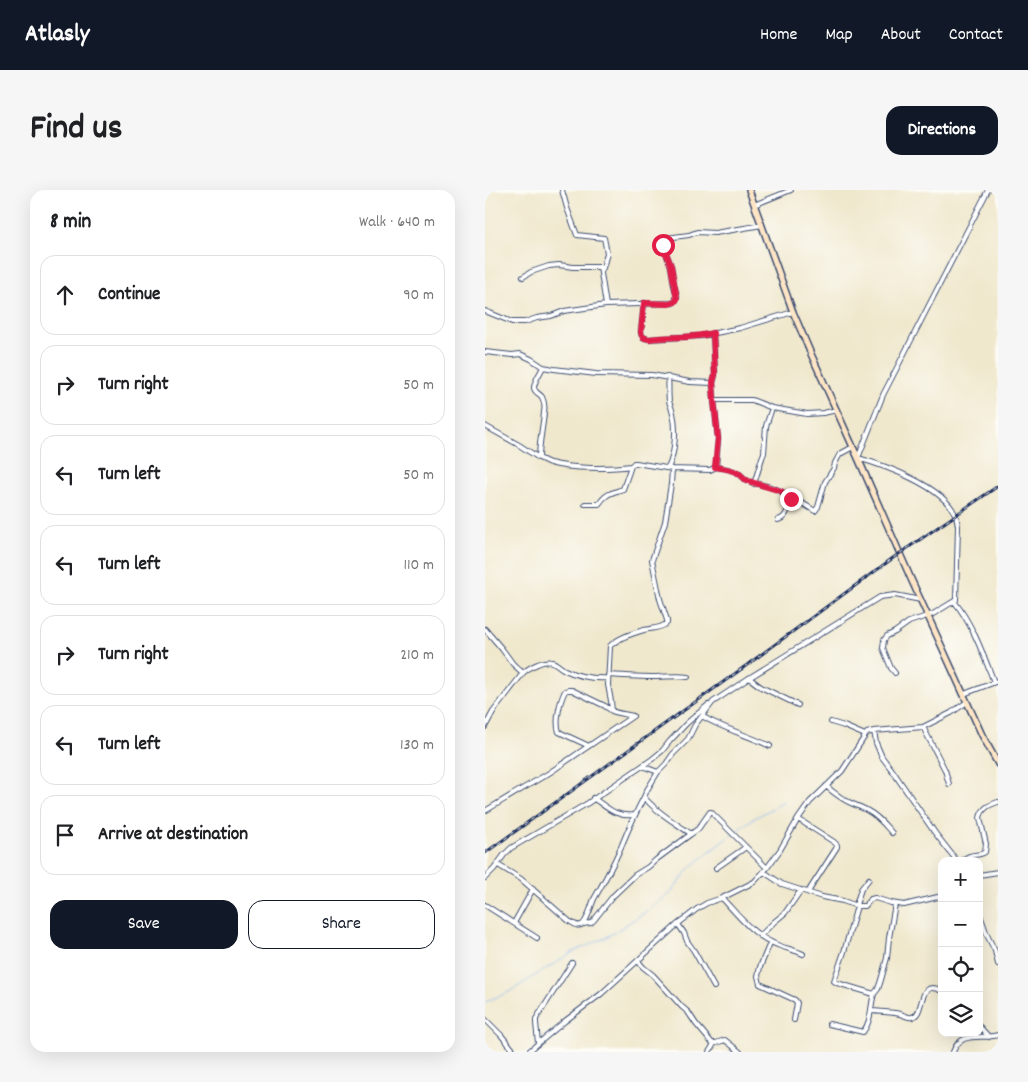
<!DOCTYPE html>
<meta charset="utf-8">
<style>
:root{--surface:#fff;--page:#f6f6f6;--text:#202124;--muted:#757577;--line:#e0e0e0;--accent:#111827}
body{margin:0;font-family:Dekko,sans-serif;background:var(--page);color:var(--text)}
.controls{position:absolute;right:15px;bottom:15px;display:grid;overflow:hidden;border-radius:10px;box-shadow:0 5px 20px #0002}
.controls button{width:45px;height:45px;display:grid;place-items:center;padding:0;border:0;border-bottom:1px solid var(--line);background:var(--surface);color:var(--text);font:25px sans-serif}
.stop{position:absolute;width:15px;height:15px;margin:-11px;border:4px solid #e11d48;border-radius:50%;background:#fff}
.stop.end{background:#e11d48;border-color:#fff;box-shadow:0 1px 5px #0008}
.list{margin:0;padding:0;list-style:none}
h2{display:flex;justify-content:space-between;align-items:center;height:65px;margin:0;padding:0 20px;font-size:21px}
h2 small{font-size:16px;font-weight:400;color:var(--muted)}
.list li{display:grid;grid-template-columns:32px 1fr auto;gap:15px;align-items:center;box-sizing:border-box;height:80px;margin:0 10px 10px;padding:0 10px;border:1px solid var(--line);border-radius:15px}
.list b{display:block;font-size:19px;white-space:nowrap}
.list em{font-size:16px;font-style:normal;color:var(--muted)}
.actions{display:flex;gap:10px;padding:15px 20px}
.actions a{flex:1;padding:11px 0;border:1px solid var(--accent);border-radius:15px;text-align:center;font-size:18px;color:var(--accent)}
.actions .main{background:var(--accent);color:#fff}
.icon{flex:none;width:28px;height:28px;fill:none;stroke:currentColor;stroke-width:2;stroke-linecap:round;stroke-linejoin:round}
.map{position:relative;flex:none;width:513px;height:862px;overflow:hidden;border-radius:15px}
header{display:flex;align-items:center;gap:30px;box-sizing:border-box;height:70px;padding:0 25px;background:var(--accent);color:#fff}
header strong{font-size:24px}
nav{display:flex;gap:28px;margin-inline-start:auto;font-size:18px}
.intro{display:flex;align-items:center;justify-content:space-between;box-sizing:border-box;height:120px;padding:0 30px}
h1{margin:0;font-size:35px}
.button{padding:12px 22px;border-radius:15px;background:var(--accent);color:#fff;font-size:18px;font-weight:700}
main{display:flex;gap:30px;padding:0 30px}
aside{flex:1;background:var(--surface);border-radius:15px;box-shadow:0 5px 20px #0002}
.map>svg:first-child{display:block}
</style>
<header>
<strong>Atlasly</strong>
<nav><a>Home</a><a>Map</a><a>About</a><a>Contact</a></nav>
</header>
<div class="intro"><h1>Find us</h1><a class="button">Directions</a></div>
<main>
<aside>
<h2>8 min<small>Walk · 640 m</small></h2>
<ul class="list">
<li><svg class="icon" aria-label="ahead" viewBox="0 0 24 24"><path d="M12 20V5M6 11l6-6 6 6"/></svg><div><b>Continue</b></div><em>90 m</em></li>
<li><svg class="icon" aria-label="right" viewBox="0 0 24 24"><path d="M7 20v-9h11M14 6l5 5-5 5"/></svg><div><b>Turn right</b></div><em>50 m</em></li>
<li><svg class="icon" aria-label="left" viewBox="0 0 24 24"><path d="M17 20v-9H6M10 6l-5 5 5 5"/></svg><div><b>Turn left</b></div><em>50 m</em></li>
<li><svg class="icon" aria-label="left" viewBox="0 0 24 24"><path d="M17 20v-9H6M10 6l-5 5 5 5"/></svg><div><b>Turn left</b></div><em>110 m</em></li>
<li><svg class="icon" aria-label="right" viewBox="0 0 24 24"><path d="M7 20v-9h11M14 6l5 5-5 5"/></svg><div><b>Turn right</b></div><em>210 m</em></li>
<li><svg class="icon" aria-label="left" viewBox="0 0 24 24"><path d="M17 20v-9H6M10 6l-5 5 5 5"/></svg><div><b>Turn left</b></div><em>130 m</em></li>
<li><svg class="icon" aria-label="arrive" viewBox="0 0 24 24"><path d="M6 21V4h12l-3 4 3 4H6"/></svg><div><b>Arrive at destination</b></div></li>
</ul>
<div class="actions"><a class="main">Save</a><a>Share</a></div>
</aside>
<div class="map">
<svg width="513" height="862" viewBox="0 0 513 862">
<rect width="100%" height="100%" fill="#fdfcf7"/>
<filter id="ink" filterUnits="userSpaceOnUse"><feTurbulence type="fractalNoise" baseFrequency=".02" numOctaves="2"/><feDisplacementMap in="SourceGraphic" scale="10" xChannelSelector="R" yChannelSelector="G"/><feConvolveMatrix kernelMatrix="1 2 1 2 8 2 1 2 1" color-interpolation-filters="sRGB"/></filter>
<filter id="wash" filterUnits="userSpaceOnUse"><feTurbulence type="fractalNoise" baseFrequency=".0096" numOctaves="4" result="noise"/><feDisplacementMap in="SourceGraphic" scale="20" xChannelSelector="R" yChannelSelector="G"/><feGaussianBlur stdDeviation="1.12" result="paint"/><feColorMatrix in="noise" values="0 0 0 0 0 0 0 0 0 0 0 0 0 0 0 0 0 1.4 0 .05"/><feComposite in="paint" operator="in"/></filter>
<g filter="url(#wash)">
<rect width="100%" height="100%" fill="#f0e8cd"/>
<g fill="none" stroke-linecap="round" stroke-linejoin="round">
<!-- stream -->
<path stroke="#82b2ee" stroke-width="1" d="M 0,812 L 24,802 L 88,762 L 120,748 L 156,725 L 185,704 L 205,678 L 224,662 L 266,630 L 299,612"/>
</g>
</g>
<g filter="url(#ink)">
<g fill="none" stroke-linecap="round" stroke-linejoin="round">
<defs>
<path id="street" d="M 77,0 L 82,18 L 92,45 L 119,48 L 122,63 L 118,78
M 269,15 L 306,0
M 38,87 L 46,82 L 64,76 L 74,75 L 88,77 L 115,77 L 121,115
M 159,113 L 156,142 C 157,148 159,148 164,149 L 216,146 L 255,138 L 308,122
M 0,121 L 27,132 L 40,132 L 52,128 L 66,126 L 79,121 L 121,115 L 188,113 L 190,111 L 192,106 L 189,95 L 186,76 L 178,55 L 178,52 L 181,48 L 204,45 L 212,42 L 230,43 L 277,35
M 228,143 L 230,185 L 228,193 L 229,210 L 233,249 L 231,277
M 0,162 L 27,165 L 35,164 L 46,169 L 58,177 L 69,179 L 111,184 L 167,185 L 205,192 L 228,193
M 58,177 C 55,184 49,191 49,198 C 50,203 54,203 57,207 C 59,211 60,217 59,222 C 58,237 54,252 54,268 C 58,270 62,272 65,273 C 86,279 125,279 146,276
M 229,210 L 267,210 L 287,218 L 322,224 L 338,223 L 352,220
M 0,236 L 34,255 L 54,268
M 183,278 C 190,264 192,239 188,223 C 187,219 185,215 184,211 C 183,203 184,195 183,187
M 269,294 L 277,268 L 279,263 L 281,236 L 287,218
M 307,312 C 315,310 323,317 330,321 L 333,317 L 340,292 L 349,278 L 350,273 L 355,264 L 368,257
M 100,314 L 114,314 C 121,303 127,303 138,299 L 146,276 L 149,273 L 151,273 L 187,279 L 225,280 L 231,277 C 238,278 246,279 253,283 C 257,285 258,289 263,291 C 277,296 300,297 307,312
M 293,330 C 302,328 302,319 307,312
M 469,411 C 488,435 498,464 509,492
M 0,439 L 17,459 L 28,474 L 38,483
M 410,483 L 406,478 L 398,458 L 399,450 L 402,446 L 410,442 L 424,432 L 448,424 L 471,410 L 473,336 C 472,332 472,327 470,324 C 457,296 401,276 373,268 L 398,205 L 503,0
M 123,485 C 139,486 155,487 171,487 C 182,487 192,485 203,487
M 264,488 L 276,497 L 313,515
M 479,504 L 513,491
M 148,526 C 141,524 134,524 127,521 L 126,511 L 123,495 L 125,456 C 133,448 148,443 159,440 C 167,438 176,439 182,433 L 182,430 L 175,409 L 167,370 L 180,332 L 186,294 L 187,279
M 217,526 C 238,539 263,545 285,556
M 346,532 L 359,536 L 380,545
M 0,537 L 8,522 L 38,483 C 43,478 59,469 67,472 C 72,473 75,478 80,480 C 94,487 107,489 123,488
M 438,537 L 460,580 L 464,594
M 389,541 L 391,553 L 397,567 L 407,580 L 450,643 L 472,671
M 104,556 L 74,542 C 70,531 75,511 80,501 L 83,500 L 87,500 L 120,516 L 127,521
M 157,576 L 173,582
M 341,596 C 349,603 358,610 368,614 C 373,616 378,618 383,621 C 393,626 400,635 407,643
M 108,608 C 123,618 130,627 149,625
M 0,621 L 64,583 L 148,526
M 313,629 L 349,652 L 352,655 L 352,657 L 323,702
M 477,671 C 485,662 494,667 500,662 L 501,654 L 495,628 C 497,618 504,615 513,612
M 13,675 L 36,689 L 84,731 C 88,733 93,738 98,734 C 103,729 106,716 109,709 C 119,692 128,675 136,657 C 143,640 150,624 159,607
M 231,678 L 261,657
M 282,678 L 226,622 L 225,622 L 213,639 L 206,644 C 191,633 171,622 159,607 L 162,600 L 173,582 L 181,574 L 188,564 L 203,549 L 210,535 L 228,512 L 264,488 L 395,407 L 410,405 L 436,410
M 279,682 L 297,694 L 337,707 L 358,711 L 372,716 L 359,762 L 349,791 L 352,793 L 389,804 C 385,817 387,831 378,842 L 344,834
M 494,685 L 513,682
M 0,688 L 9,679 L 19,665 L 26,658 L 103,613 L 166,570 L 177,561 L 185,551 L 202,533 L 223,515
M 237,708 C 252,724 267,744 288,753 C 297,758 308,759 318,764
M 0,715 L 52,748
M 371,715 L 376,699 L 384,689
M 372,716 L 380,716 L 386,709 L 390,708 L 406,713 L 419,715 L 457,706
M 494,722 L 502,745 L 510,761 L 513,774
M 29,733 L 48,699
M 98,734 L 106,733 L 109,730 L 128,706 L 150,685 L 163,677 L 172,669 L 206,644
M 193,734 L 199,743 L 202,751 L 209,761 L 229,797
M 275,746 L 289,732 L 300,723 L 316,700
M 285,753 L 275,777 L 273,786 L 275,794 L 310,810 L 312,813 L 309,830
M 153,771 L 158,777 L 168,785 L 197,817 L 203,822 L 211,834 L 227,853 L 231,853 L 240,850 L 255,862
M 389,804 L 393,799 L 396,790 L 402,768 L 404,748 L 410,714
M 387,821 C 396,822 406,822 415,824 C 419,825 423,828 427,827 C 441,825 431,787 457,801
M 0,829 L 16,845 L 30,862
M 494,836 L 504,847
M 53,853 L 51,833 L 51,829 L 87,773
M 43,862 L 80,831 L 116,804 L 193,734 L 212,719 L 222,713 L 237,708 L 269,692 L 282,678 L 295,660 L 313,629 L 325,612 L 357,581 L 382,543 L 389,541 L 438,537 L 466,523 L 482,512
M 224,862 L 229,854
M 468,862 C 476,840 496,850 513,845"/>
<path id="secondary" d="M 264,0 L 308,122 L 326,164 L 373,268 L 426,389 L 497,545 L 513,574"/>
</defs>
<!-- street casing -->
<use href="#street" stroke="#3b4b6f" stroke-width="6"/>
<!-- secondary casing -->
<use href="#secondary" stroke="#3b4b6f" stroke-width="8"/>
<!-- street -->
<use href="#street" stroke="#fff" stroke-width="4"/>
<!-- secondary -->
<use href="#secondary" stroke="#fee5c5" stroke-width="5"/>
<defs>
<path id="rail" d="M 0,663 L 262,475 L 408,368 L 513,296"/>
</defs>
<!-- rail casing -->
<use href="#rail" stroke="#1b2f5e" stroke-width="3"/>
<!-- rail -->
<use href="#rail" stroke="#fdfcf7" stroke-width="1" stroke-dasharray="4" stroke-linecap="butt"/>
</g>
</g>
<g fill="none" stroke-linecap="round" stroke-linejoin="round" filter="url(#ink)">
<!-- route -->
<path stroke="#e11d48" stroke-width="6" d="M 178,55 L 186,76 L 192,109 L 190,112 L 184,114 L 159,113 L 156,142 C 157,148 159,148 164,149 C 186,146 207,149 228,143 L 230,185 L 228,192 L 229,210 L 233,249 L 230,277 C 238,278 246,279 253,283 C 257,285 258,289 263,291 L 296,301 L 306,309"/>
</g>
</svg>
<div class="controls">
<button>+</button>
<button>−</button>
<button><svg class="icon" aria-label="locate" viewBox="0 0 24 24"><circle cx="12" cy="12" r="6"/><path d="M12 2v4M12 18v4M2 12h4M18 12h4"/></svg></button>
<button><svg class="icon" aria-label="layers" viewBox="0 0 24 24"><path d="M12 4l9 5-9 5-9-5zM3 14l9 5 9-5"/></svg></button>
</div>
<div class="stop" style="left:178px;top:55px"></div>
<div class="stop end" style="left:306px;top:309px"></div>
</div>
</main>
